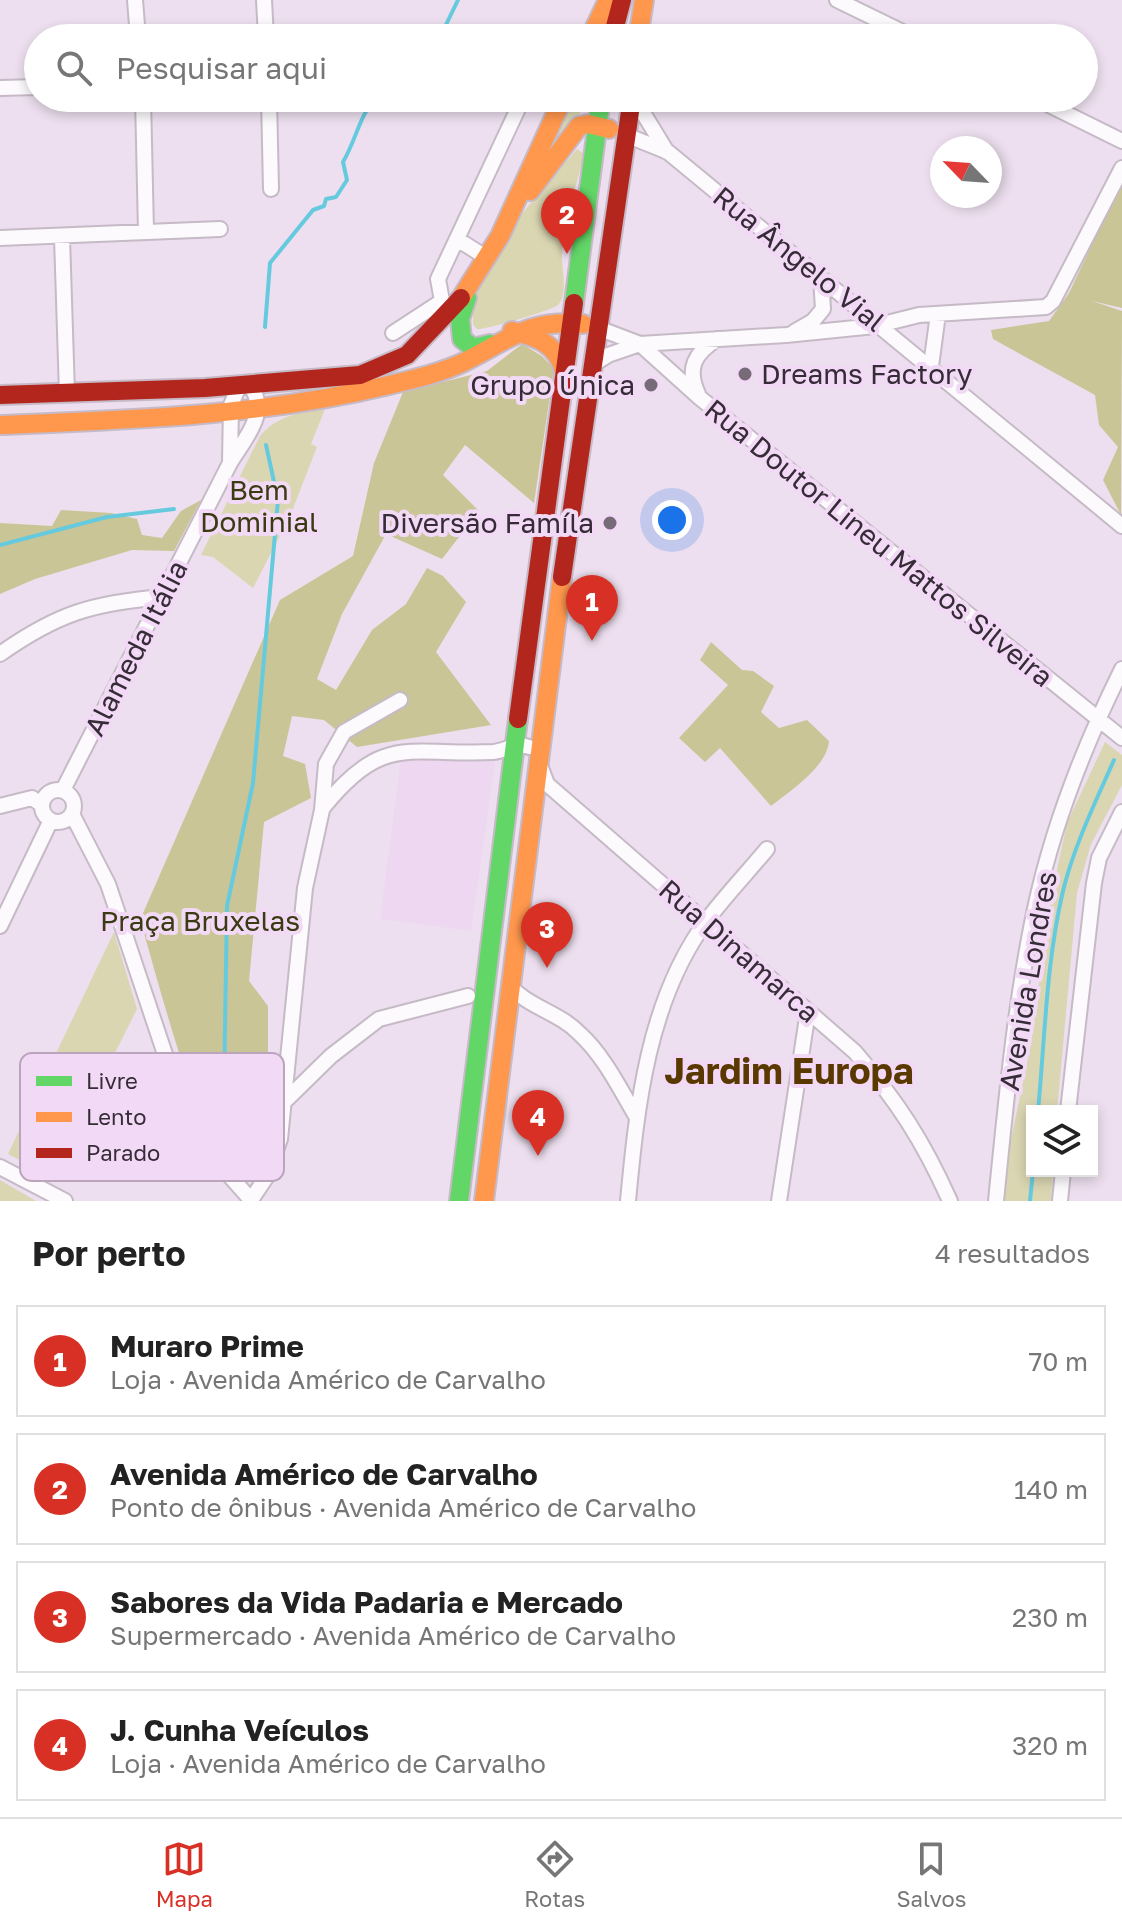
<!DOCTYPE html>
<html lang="pt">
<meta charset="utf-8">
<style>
:root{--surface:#fff;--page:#f2f2f2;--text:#222;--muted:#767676;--line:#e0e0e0;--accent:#d93025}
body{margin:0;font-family:"Golos Text",sans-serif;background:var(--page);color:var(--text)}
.controls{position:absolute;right:24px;bottom:24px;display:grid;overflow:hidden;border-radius:0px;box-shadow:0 4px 12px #0003}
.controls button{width:72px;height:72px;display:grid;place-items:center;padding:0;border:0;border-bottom:2px solid var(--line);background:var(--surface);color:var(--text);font:40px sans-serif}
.compass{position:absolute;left:930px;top:136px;width:72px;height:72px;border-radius:50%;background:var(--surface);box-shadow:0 4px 12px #0003;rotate:295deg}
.you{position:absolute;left:672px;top:520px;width:28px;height:28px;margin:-20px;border:6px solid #fff;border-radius:50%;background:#1a73e8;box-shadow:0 0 0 12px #1a73e833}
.badge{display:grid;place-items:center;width:52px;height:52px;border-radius:50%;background:var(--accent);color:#fff;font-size:26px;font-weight:700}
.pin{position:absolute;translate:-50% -66px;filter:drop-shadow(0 2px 4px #0008)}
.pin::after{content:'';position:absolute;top:42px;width:28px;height:24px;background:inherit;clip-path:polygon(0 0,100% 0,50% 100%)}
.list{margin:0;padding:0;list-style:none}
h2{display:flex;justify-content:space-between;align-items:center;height:104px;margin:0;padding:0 32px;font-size:34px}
h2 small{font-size:26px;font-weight:400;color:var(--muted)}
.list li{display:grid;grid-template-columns:52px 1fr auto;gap:24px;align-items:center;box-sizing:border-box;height:112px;margin:0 16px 16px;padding:0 16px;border:2px solid var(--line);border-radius:0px}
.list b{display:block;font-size:30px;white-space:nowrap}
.list p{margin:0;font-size:26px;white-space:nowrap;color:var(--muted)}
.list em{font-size:26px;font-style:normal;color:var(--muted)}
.icon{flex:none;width:44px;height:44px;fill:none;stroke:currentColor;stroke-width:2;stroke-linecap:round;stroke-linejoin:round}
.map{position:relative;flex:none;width:1122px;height:1201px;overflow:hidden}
.search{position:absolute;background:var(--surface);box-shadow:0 4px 12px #0003;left:24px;right:24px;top:24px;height:88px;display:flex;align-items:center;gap:20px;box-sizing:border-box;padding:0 28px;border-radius:44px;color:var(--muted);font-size:30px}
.sheet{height:616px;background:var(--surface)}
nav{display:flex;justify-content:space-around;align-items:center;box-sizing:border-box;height:112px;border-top:2px solid var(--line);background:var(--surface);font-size:22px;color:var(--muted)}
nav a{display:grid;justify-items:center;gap:4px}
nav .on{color:var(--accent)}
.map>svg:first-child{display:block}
</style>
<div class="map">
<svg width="1122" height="1201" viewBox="0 0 1122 1201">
<rect width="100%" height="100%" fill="#eddfef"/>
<!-- built -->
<path fill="#eed7f1" d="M 401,758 L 491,759 L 495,763 L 471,931 L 380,919 Z"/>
<!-- green -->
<path fill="#dad6b2" d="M 570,98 L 589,98 L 576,119 L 544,154 Z
M 577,149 L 584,154 C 577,186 562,224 562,257 C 562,271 568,293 558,305 C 553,310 485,330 477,329 L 473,325 C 470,263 540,193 577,149 Z
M 325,409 L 311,444 L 317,447 L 290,516 L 253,588 L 213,557 L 201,555 L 260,436 C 278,415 299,413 325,409 Z
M 1105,742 L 1122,755 L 1122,785 L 1091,844 L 1077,893 L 1057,1111 L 1032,1111 L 1032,1171 L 1053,1171 L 1051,1201 L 1004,1201 L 1010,1144 L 1031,1044 L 1049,907 L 1067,823 Z
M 114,932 L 137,1009 L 53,1177 L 8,1154 Z
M 0,1180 L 36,1201 L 0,1201 Z"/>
<!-- forest -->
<path fill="#cac596" d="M 1122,181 L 1122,308 L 1092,301 L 1122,311 L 1121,515 L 1103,480 L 1118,447 L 1099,425 L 1095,395 L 993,339 L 991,330 L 1049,321 L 1069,293 Z
M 522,344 L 542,356 L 554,369 L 534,503 L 465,445 L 443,475 L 479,511 L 442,559 L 386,534 L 342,614 L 317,679 L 336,690 L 372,630 L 406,604 L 427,568 L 443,576 L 466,602 L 436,652 L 491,725 L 357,747 L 324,720 L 292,716 L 283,756 L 305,764 L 311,798 L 264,822 L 249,981 L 268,1006 L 268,1147 L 260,1168 C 249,1170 240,1170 230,1163 C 196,1136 155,967 140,920 L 280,600 L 353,556 L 374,463 L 403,392 L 487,371 Z
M 201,500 L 174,551 L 132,550 L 35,579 L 0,594 L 0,523 L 52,526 L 61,510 L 111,513 L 137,519 L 142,535 L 162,538 L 181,511 Z
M 711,642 L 742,670 L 753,671 L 774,686 L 761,712 L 779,728 L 807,720 L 829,741 C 827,767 790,791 771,806 L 720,748 L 705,762 L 679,738 L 728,685 L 700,660 Z"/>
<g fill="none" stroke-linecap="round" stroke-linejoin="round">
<!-- stream -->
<path stroke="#66cadf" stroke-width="4" d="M 434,38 L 442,33 L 458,0
M 265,327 L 270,263 L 313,210 L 324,206 L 326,199 L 336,197 L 347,180 L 343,162 C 356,140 359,117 375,98
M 0,545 L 107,517 L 174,509
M 224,1089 L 227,906 L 253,783 L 278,500 L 266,445
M 1038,1111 C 1045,1038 1046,963 1063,891 C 1074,846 1095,803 1114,760
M 1030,1201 L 1033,1171"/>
<defs>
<path id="street" d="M 135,0 L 138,38
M 264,0 L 266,38
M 837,0 L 915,38
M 551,38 L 551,36
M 0,88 L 38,87
M 143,98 L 146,232
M 269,98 L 271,189
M 634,98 L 667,152
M 1035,98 L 1122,141
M 626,135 L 668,152 L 1122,526
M 62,237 L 67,394
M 0,238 L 220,229
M 457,239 L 487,258
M 598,328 L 640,344 L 700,398 L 1122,738
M 794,332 L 813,321 L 823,309 L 821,278
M 393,333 L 442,301 L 438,279 L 523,98
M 592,365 L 608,355 L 640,344 L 786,335 L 875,326 L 919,315 L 1046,307 L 1053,301 L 1122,168
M 931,366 L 938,314
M 698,394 C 686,368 695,353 717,339
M 230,462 L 231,405 L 239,386
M 0,654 C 58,613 93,603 163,597
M 541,768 L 547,784 L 855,1052 C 898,1102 923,1141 950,1201
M42 806a16 16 0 1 1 32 0a16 16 0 1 1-32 0Z
M 63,790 L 230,463 C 245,438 270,413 250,385
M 0,806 L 32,798 L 42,805
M 322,809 C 383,732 409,756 493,752 C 506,751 515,742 529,747
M 72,814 L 108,884 L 183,1108 L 197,1139 L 252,1201
M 0,926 L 51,820
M 509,985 C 529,1008 559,1012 580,1034 C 604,1056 620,1089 636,1116
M 283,1103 L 331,1056 L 379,1019 L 468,996
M 1068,1111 L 1094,883 L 1099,858 L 1122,812
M 0,1167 L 65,1201
M 251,1200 L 267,1176 L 280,1139 L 305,888 L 322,810 L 326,764 L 344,732 L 400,700
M 628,1201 C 637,1105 648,1000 707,920 C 726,895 747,873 767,849
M 779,1201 L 808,1011
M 996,1201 C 1006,1102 1015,1001 1036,904 C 1054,822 1085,744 1122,669
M 1060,1201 L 1063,1171"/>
<path id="fast" d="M 467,298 L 460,319 L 462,339 L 473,348 L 490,344
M 574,303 L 601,98
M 459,1201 L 518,719"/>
<path id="slow" d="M 590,38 L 608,0
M 638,38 L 644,0
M 530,191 L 579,126 L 588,124 L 609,129
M 461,298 L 500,236 L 563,98
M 512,331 C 537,337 557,344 564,371
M 0,425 C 130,420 261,416 389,385 C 414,379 441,373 464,362 C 511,339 527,319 583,324
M 484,1201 L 562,577"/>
<path id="jam" d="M 612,38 L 622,0
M 0,395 L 205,388 L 360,375 L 407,355 L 461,298
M 562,577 L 632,98
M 518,719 L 574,303"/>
</defs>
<!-- street casing -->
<use href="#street" stroke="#c5bac6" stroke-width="18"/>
<!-- fast casing -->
<use href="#fast" stroke="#c5bac6" stroke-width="22"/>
<!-- slow casing -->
<use href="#slow" stroke="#c5bac6" stroke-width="22"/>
<!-- jam casing -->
<use href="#jam" stroke="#c5bac6" stroke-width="22"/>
<!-- street -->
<use href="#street" stroke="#fcfafd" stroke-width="14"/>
<!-- fast -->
<use href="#fast" stroke="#63d668" stroke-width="18"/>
<!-- slow -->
<use href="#slow" stroke="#ff974d" stroke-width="18"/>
<!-- jam -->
<use href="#jam" stroke="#b3261e" stroke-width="18"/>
</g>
<!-- markers -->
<g fill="#766b77" stroke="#f2d9f5" stroke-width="3">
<circle cx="745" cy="374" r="8"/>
<circle cx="651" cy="385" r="8"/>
<circle cx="610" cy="523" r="8"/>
</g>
<g text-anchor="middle" stroke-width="8" stroke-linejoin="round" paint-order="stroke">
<!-- street labels -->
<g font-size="28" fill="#362c37" stroke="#f2d9f5">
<text transform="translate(799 259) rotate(39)" y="10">Rua Ângelo Vial</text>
<text transform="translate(879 543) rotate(39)" y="10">Rua Doutor Lineu Mattos Silveira</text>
<text transform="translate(136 648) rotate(-63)" y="10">Alameda Itália</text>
<text transform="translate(739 951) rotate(41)" y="10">Rua Dinamarca</text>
<text transform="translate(1028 981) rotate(-80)" y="10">Avenida Londres</text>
</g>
<!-- poi labels -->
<g font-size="28" fill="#362c37" stroke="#f2d9f5" text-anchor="end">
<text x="761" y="384" text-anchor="start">Dreams Factory</text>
<text x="635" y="395">Grupo Única</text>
<text x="594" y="533">Diversão Famíla</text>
</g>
<!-- park labels -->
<g font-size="28" fill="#3a3b12" stroke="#f2d9f5">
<text x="259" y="500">Bem<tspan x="259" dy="32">Dominial</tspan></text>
<text x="200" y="931">Praça Bruxelas</text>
</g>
<!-- district labels -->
<g font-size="36" font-weight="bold" fill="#5a3900" stroke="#f2d9f5">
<text x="789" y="1084">Jardim Europa</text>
</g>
</g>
<!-- legend -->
<rect x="20" y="1053" width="264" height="128" rx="12" fill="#f2d9f5" stroke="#baa5bc" stroke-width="2"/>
<rect x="36" y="1076" width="36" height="10" fill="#63d668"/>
<rect x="36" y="1112" width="36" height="10" fill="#ff974d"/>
<rect x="36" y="1148" width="36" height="10" fill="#b3261e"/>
<g font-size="22" fill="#362c37">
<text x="86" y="1089">Livre</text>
<text x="86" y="1125">Lento</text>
<text x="86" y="1161">Parado</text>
</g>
</svg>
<div class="controls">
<button><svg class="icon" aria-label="layers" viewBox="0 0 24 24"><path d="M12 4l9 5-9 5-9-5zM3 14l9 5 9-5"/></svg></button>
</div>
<svg class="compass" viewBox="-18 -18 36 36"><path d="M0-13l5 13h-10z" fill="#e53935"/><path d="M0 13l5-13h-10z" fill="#767676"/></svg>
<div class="you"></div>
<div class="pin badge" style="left:592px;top:641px">1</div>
<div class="pin badge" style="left:567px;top:254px">2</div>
<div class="pin badge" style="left:547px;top:968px">3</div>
<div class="pin badge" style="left:538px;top:1156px">4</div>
<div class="search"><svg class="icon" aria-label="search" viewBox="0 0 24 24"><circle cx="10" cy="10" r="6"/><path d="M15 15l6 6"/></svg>Pesquisar aqui</div>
</div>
<section class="sheet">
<h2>Por perto<small>4 resultados</small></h2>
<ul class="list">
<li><span class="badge">1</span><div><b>Muraro Prime</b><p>Loja · Avenida Américo de Carvalho</p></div><em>70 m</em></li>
<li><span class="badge">2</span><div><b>Avenida Américo de Carvalho</b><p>Ponto de ônibus · Avenida Américo de Carvalho</p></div><em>140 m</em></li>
<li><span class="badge">3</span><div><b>Sabores da Vida Padaria e Mercado</b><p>Supermercado · Avenida Américo de Carvalho</p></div><em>230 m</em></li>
<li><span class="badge">4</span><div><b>J. Cunha Veículos</b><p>Loja · Avenida Américo de Carvalho</p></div><em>320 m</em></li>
</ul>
</section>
<nav>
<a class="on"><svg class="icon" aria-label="map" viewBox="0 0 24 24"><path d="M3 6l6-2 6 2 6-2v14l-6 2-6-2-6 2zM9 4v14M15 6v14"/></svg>Mapa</a>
<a><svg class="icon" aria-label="directions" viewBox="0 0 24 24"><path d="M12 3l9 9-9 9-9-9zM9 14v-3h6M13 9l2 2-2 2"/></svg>Rotas</a>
<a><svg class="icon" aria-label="saved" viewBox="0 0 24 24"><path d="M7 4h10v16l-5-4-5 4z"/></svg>Salvos</a>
</nav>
